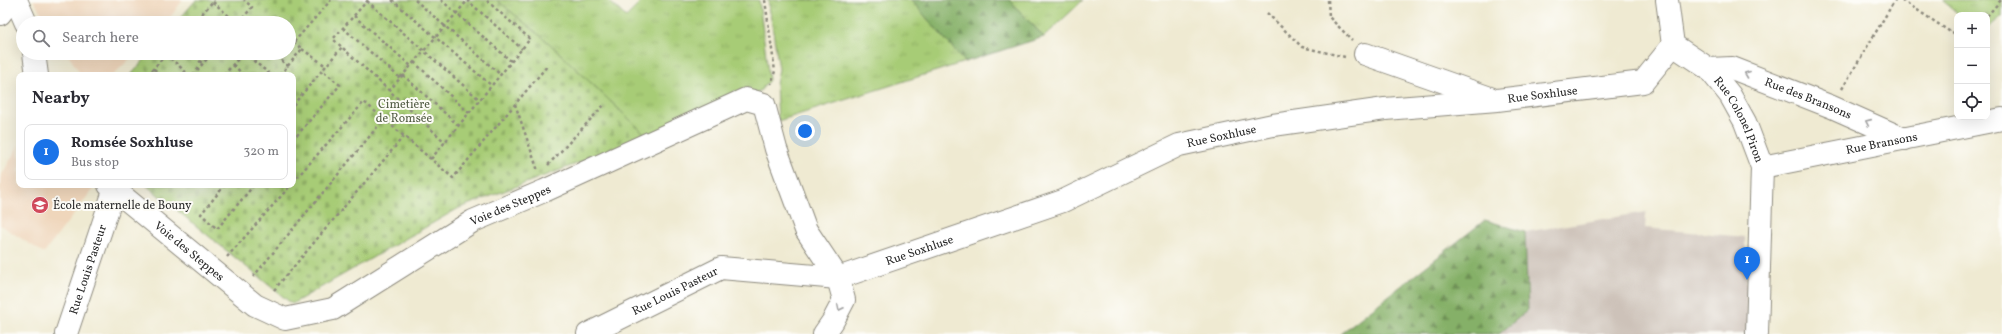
<!DOCTYPE html>
<meta charset="utf-8">
<style>
:root{--surface:#fff;--page:#f2f2f3;--text:#2b2b33;--muted:#7c7c81;--line:#e1e1e2;--accent:#1a73e8}
body{margin:0;font-family:Vollkorn,serif;background:var(--page);color:var(--text)}
.controls{position:absolute;right:12px;top:12px;display:grid;overflow:hidden;border-radius:8px;box-shadow:0 4px 16px #0002}
.controls button{width:36px;height:36px;display:grid;place-items:center;padding:0;border:0;border-bottom:1px solid var(--line);background:var(--surface);color:var(--text);font:20px sans-serif}
.you{position:absolute;left:805px;top:131px;width:14px;height:14px;margin:-10px;border:3px solid #fff;border-radius:50%;background:#1a73e8;box-shadow:0 0 0 6px #1a73e833}
.badge{display:grid;place-items:center;width:26px;height:26px;border-radius:50%;background:var(--accent);color:#fff;font-size:13px;font-weight:700}
.pin{position:absolute;translate:-50% -33px;filter:drop-shadow(0 1px 2px #0008)}
.pin::after{content:'';position:absolute;top:21px;width:14px;height:12px;background:inherit;clip-path:polygon(0 0,100% 0,50% 100%)}
.list{margin:0;padding:0;list-style:none}
h2{display:flex;justify-content:space-between;align-items:center;height:52px;margin:0;padding:0 16px;font-size:17px}
h2 small{font-size:13px;font-weight:400;color:var(--muted)}
.list li{display:grid;grid-template-columns:26px 1fr auto;gap:12px;align-items:center;box-sizing:border-box;height:56px;margin:0 8px 8px;padding:0 8px;border:1px solid var(--line);border-radius:8px}
.list b{display:block;font-size:15px;white-space:nowrap}
.list p{margin:0;font-size:13px;white-space:nowrap;color:var(--muted)}
.list em{font-size:13px;font-style:normal;color:var(--muted)}
.icon{flex:none;width:22px;height:22px;fill:none;stroke:currentColor;stroke-width:2;stroke-linecap:round;stroke-linejoin:round}
.map{position:relative;flex:none;width:2002px;height:334px;overflow:hidden}
.search{position:absolute;background:var(--surface);box-shadow:0 4px 16px #0002;left:16px;top:16px;width:280px;height:44px;display:flex;align-items:center;gap:10px;box-sizing:border-box;padding:0 14px;border-radius:22px;color:var(--muted);font-size:15px}
.panel{position:absolute;background:var(--surface);box-shadow:0 4px 16px #0002;left:16px;top:72px;width:280px;height:116px;border-radius:8px}
.map>svg:first-child{display:block}
</style>
<div class="map">
<svg width="2002" height="334" viewBox="0 0 2002 334">
<defs>
<pattern id="grass-tufts" width="24" height="20" patternUnits="userSpaceOnUse"><rect width="24" height="20" fill="#a7cc76"/><path d="M3 7l-1-3M5 7V3M7 7l1-3M15 17l-1-3M17 17v-4M19 17l1-3" fill="none" stroke="#90af66"/></pattern>
<pattern id="forest-firs" width="22" height="20" patternUnits="userSpaceOnUse"><rect width="22" height="20" fill="#85b067"/><path d="M5 1l3.5 6h-7zM16 11l3.5 6h-7z" fill="#6d8f55"/></pattern>
<pattern id="cemetery-stones" width="16" height="16" patternUnits="userSpaceOnUse"><rect width="16" height="16" fill="#a7cc76"/><path d="M2 7V4a2 2 0 0 1 4 0v3zM10 15v-3a2 2 0 0 1 4 0v3z" fill="#90af66"/></pattern>
</defs>
<rect width="100%" height="100%" fill="#fdfcf7"/>
<filter id="ink" filterUnits="userSpaceOnUse"><feTurbulence type="fractalNoise" baseFrequency=".025" numOctaves="2"/><feDisplacementMap in="SourceGraphic" scale="8" xChannelSelector="R" yChannelSelector="G"/><feConvolveMatrix kernelMatrix="1 2 1 2 8 2 1 2 1" color-interpolation-filters="sRGB"/></filter>
<filter id="wash" filterUnits="userSpaceOnUse"><feTurbulence type="fractalNoise" baseFrequency=".012" numOctaves="4" result="noise"/><feDisplacementMap in="SourceGraphic" scale="16" xChannelSelector="R" yChannelSelector="G"/><feGaussianBlur stdDeviation="0.9" result="paint"/><feColorMatrix in="noise" values="0 0 0 0 0 0 0 0 0 0 0 0 0 0 0 0 0 1.4 0 .05"/><feComposite in="paint" operator="in"/></filter>
<g filter="url(#wash)">
<rect width="100%" height="100%" fill="#efead2"/>
<!-- built -->
<path fill="#efd6bb" d="M 33,0 L 183,0 L 166,23 L 48,23 Z
M 67,53 L 136,53 L 113,75 L 81,75 Z
M 19,145 L 19,185 L 96,185 L 44,253 L 0,225 L 0,178 Z"/>
<!-- industrial -->
<path fill="#cdc2b9" d="M 1646,212 L 1645,228 L 1745,237 L 1749,334 L 1499,334 L 1528,310 L 1525,232 Z"/>
<!-- grass -->
<path fill="url(#grass-tufts)" stroke="#697c50" d="M 497,0 L 608,0 L 626,17 L 643,0 L 759,0 L 769,80 L 760,91 L 648,137 L 550,44 Z
M 768,0 L 911,0 L 965,62 L 778,121 L 776,84 L 779,69 Z
M 1009,0 L 1083,0 L 1044,37 Z
M 1942,0 L 2002,0 L 2002,16 L 1987,29 L 1987,15 L 1960,15 Z"/>
<!-- forest -->
<path fill="url(#forest-firs)" stroke="#586e49" d="M 911,0 L 1009,0 L 1044,37 L 965,62 Z
M 1485,220 L 1525,232 L 1528,310 L 1499,334 L 1340,334 Z"/>
<!-- cemetery -->
<path fill="url(#cemetery-stones)" stroke="#697c50" d="M 196,0 L 497,0 L 550,44 L 648,137 L 459,208 L 292,304 L 146,185 L 293,185 L 293,75 L 131,75 L 150,53 L 289,53 L 289,23 L 176,23 Z"/>
</g>
<g filter="url(#ink)">
<g fill="none" stroke-linecap="round" stroke-linejoin="round">
<defs>
<g id="minor">
<path d="M 16,0 L 26,23"/>
<path id="s1" d="M 1667,0 L 1673,45 L 1709,69 L 1730,95 L 1745,122 L 1762,167 L 1757,334"/>
<path d="M 0,14 L 11,0"/>
<path d="M 34,53 L 37,75"/>
<path d="M 1365,54 L 1490,98"/>
<path id="s2" d="M 1709,69 L 1732,68 L 1832,107 L 1904,139"/>
<path id="s3" d="M 1762,167 L 2002,119"/>
<path id="s4" d="M 109,185 L 255,305 L 285,319 L 333,309 L 473,221 L 544,191 L 746,99 L 764,104 L 776,149 L 806,230 L 838,278 L 844,300 L 833,321 L 824,334"/>
<path id="s5" d="M 66,334 L 114,191"/>
<path id="s6" d="M 588,334 L 721,268 L 838,278 L 1063,201 L 1179,145 L 1273,125 L 1385,109 L 1497,100 L 1643,82 L 1673,45"/>
</g>
</defs>
<!-- minor casing -->
<use href="#minor" stroke="#8d8a7e" stroke-width="24"/>
<!-- path -->
<path stroke="#8d8a7e" stroke-width="2.5" stroke-dasharray="3 3" stroke-linecap="butt" d="M 368,0 L 333,39 L 445,142
M 392,0 L 492,86
M 415,0 L 501,75
M 441,0 L 512,62
M 467,0 L 522,49
M 765,0 L 775,71 L 771,84
M 1328,0 L 1329,17 L 1352,40
M 1902,0 L 1952,33 L 1957,31
M 367,1 L 480,100
M 213,2 L 237,23
M 1267,13 L 1302,47 L 1345,57
M 201,15 L 210,23
M 354,16 L 411,66
M 1987,16 L 2001,0
M 194,23 L 214,0
M 239,23 L 252,7 L 244,0
M 269,23 L 270,23
M 343,28 L 400,78
M 294,42 L 331,0
M 302,49 L 326,66
M 190,53 L 203,64
M 244,53 L 271,75
M 272,53 L 288,66
M 166,54 L 189,75
M 414,62 L 469,113
M 233,65 L 244,75
M 154,69 L 161,75
M 148,75 L 167,53
M 193,75 L 212,53
M 224,75 L 243,53
M 280,75 L 302,49 L 289,38
M 403,75 L 459,126
M 1842,89 L 1895,0
M 389,91 L 468,0
M 515,104 L 538,171
M 293,105 L 342,47
M 293,140 L 340,85 L 322,70
M 431,159 L 530,39 L 486,0
M 548,165 L 605,104
M 293,182 L 364,102 L 453,178 L 548,65
M 225,185 L 201,214 L 217,229 L 254,185
M 227,257 L 291,185
M 253,277 L 384,119
M 274,290 L 404,136"/>
<!-- minor -->
<use href="#minor" stroke="#fff" stroke-width="22"/>
</g>
<!-- one-way arrows -->
<defs><path id="oneway-chevron" d="M-2-3.5L2.5 0L-2 3.5" fill="none" stroke-width="1.6" stroke-linecap="round" stroke-linejoin="round"/></defs>
<g stroke="#a0a0a0">
<use href="#oneway-chevron" transform="translate(1747 74) rotate(-159)"/>
<use href="#oneway-chevron" transform="translate(1868 122) rotate(-156)"/>
<use href="#oneway-chevron" transform="translate(840 308) rotate(116)"/>
</g>
</g>
<!-- icons -->
<defs>
<symbol id="school-disc" viewBox="-11 -11 22 22"><circle r="9.5" fill="#d1495b" stroke="#fdfcf7"/><path d="M0-5L7-2L0 1L-7-2ZM-4 1L0 2.5L4 1V4Q0 6-4 4Z" fill="#fff"/></symbol>
</defs>
<g fill-rule="evenodd">
<use href="#school-disc" x="30" y="195" width="20" height="20"/>
</g>
<g text-anchor="middle" stroke-width="4" stroke-linejoin="round" paint-order="stroke">
<!-- street labels -->
<g font-size="12" fill="#2b2b2b" stroke="#fdfcf7">
<text dy="4" stroke="none"><textPath href="#s6" startOffset="1000">Rue Soxhluse</textPath></text>
<text dy="4" stroke="none"><textPath href="#s2" startOffset="105">Rue des Bransons</textPath></text>
<text dy="4" stroke="none"><textPath href="#s1" startOffset="148">Rue Colonel Piron</textPath></text>
<text dy="4" stroke="none"><textPath href="#s6" startOffset="676">Rue Soxhluse</textPath></text>
<text dy="4" stroke="none"><textPath href="#s3" startOffset="122">Rue Bransons</textPath></text>
<text dy="4" stroke="none"><textPath href="#s4" startOffset="477">Voie des Steppes</textPath></text>
<text dy="4" stroke="none"><textPath href="#s6" startOffset="352">Rue Soxhluse</textPath></text>
<text dy="4" stroke="none"><textPath href="#s4" startOffset="104">Voie des Steppes</textPath></text>
<text dy="4" stroke="none"><textPath href="#s5" startOffset="68">Rue Louis Pasteur</textPath></text>
<text dy="4" stroke="none"><textPath href="#s6" startOffset="97">Rue Louis Pasteur</textPath></text>
</g>
<!-- park labels -->
<g font-size="12" fill="#505b42" stroke="#fdfcf7">
<text x="404" y="108">Cimetière<tspan x="404" dy="14">de Romsée</tspan></text>
</g>
<!-- poi labels -->
<g font-size="12" fill="#2b2b2b" stroke="#fdfcf7" text-anchor="start">
<text x="53" y="209">École maternelle de Bouny</text>
</g>
</g>
</svg>
<div class="controls">
<button>+</button>
<button>−</button>
<button><svg class="icon" aria-label="locate" viewBox="0 0 24 24"><circle cx="12" cy="12" r="6"/><path d="M12 2v4M12 18v4M2 12h4M18 12h4"/></svg></button>
</div>
<div class="you"></div>
<div class="pin badge" style="left:1747px;top:280px">1</div>
<div class="search"><svg class="icon" aria-label="search" viewBox="0 0 24 24"><circle cx="10" cy="10" r="6"/><path d="M15 15l6 6"/></svg>Search here</div>
<section class="panel">
<h2>Nearby<small></small></h2>
<ul class="list">
<li><span class="badge">1</span><div><b>Romsée Soxhluse</b><p>Bus stop</p></div><em>320 m</em></li>
</ul>
</section>
</div>
